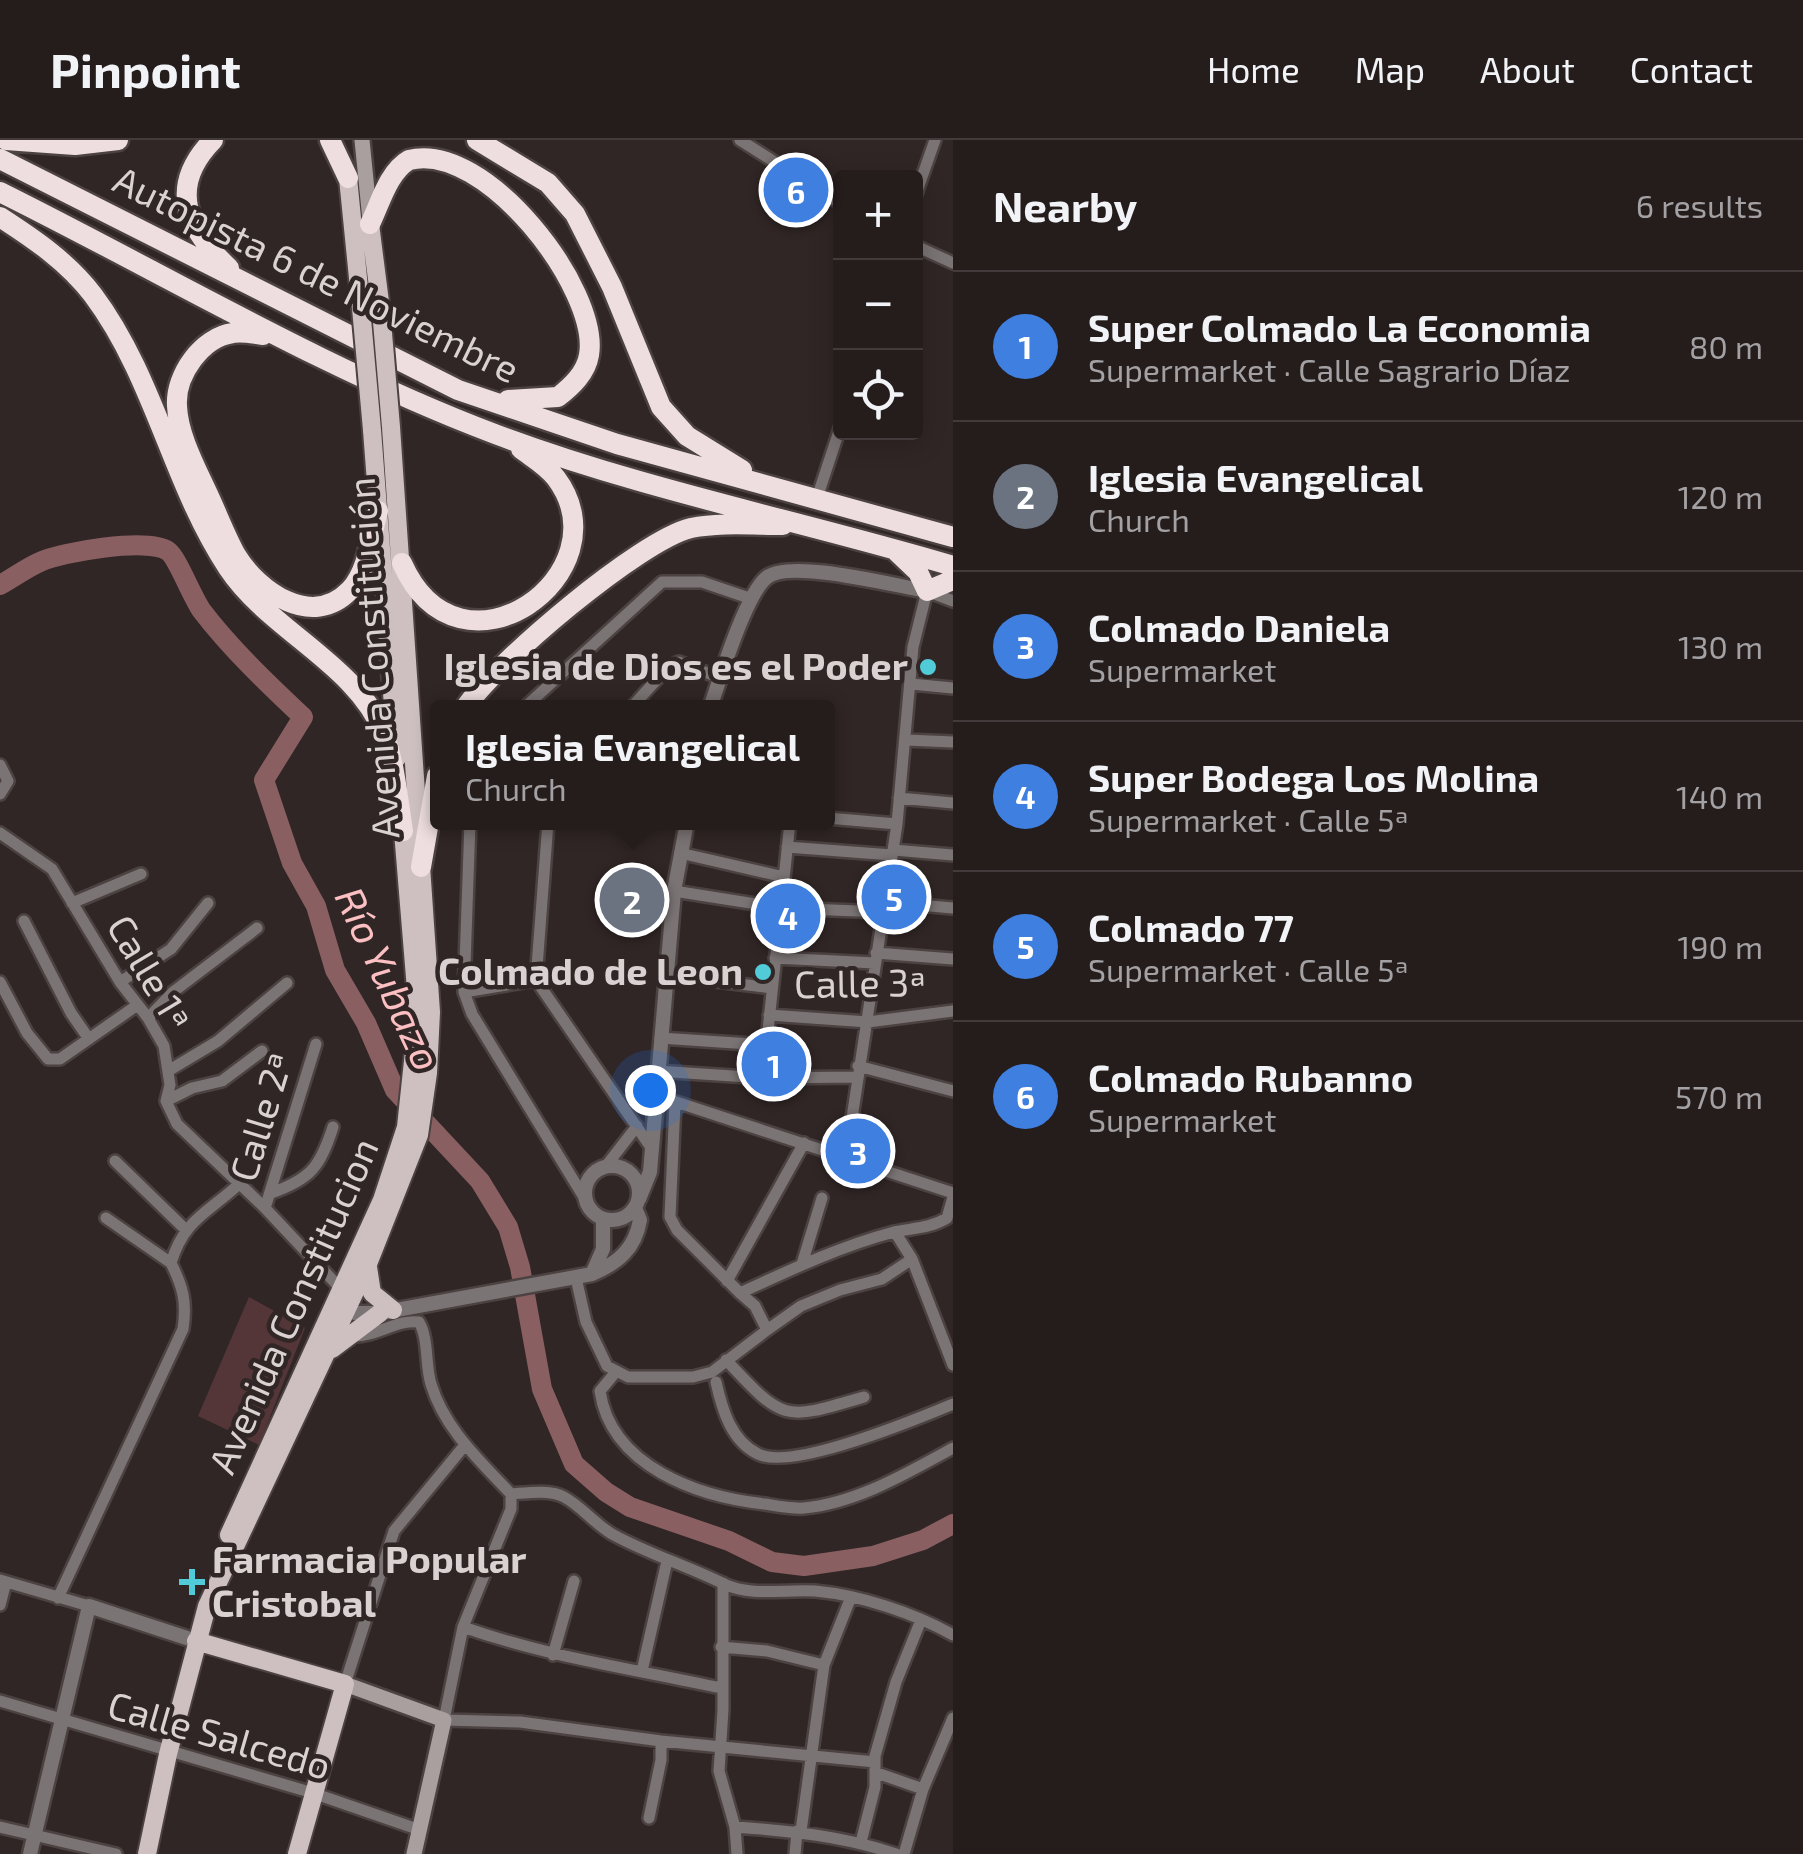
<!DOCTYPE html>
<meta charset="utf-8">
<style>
:root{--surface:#251c1c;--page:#2d2525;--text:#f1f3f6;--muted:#a3a1a3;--line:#423a3b;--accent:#bca0f2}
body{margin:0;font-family:"Exo 2",sans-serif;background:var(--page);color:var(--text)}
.controls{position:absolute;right:30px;top:30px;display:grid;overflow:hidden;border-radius:10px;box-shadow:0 5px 25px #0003}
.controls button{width:90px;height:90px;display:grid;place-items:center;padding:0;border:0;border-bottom:2px solid var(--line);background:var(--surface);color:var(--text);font:50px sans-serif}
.you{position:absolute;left:650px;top:950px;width:35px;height:35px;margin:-25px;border:8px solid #fff;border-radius:50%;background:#1a73e8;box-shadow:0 0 0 15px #1a73e833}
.badge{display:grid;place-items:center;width:65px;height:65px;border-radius:50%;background:var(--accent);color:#fff;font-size:32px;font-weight:700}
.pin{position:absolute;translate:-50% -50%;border:5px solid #fff;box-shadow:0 2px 10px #0006}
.popup{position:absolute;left:430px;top:560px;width:405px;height:130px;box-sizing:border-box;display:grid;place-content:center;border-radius:10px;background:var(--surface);filter:drop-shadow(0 2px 8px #0005);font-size:32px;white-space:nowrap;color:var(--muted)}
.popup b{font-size:38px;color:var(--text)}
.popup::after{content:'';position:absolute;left:50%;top:100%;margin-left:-20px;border:20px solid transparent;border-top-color:var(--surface)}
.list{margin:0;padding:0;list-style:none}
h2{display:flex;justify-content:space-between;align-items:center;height:130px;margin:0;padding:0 40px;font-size:42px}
h2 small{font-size:32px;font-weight:400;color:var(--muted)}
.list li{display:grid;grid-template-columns:65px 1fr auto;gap:30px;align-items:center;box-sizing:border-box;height:150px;padding:0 40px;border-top:2px solid var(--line)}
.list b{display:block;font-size:38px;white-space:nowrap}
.list p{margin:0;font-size:32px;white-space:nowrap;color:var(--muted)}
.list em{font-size:32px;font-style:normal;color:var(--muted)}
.icon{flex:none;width:55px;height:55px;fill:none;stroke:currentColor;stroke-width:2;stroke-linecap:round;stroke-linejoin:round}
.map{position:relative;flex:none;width:953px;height:1714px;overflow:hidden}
header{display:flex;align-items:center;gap:60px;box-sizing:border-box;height:140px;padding:0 50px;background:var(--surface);border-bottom:2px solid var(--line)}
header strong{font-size:48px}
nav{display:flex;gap:55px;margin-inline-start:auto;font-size:35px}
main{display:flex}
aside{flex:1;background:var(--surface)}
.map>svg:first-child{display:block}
</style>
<header>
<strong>Pinpoint</strong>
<nav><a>Home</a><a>Map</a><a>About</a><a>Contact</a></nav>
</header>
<main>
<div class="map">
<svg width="953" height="1714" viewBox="0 0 953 1714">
<rect width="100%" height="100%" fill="#312626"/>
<!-- green -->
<path fill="#553638" d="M 249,1157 L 305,1188 L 259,1305 L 198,1276 Z"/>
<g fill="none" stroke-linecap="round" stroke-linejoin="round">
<!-- river -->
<path stroke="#8a5f61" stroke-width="20" d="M 0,445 C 13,438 26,428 40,422 C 62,412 148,397 168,411 C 177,417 192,457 202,471 C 231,509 268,544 303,577 L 264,640 L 292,723 L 316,766 L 335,830 L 366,883 L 395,950 L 480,1041 L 508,1087 L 520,1127 L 542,1249 L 574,1324 L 606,1352 L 630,1367 L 729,1401 L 772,1422 L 804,1426 L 873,1416 L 923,1400 L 953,1384"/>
<defs>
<path id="minor" d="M 740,0 L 841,64
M 916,54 L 935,0
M 916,106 L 953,123
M 817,358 L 841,285
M 911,544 L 953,548
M 524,568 L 662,442 L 702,442 L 752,459
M 631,568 L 669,526 L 679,522 L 720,538
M 906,600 L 953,602
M 0,625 L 8,641 L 0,654
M 899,658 L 953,663
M 827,678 L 897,684
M 470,682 L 464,852 L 472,874 L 585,1059
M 548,682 L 536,840 L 652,1009
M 0,693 L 52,729 L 120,842 L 148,878 L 164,906 L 170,945 L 166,961 L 177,984 L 265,1068 L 340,1148
M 787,707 L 892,715
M 893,710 L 953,715
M 680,713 L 784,737
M 674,751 L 781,768 L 883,772
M 884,762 L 953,768
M 72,763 L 141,734
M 24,781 L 71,873 L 89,899
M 876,813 L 953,819
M 775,818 L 875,823
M 666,835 L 772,848
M 0,842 L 27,893 L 48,919 L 60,919 L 136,866
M 120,842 L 171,809 L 208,763
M 464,852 L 536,840
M 769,875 L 868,882 L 953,871
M 148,878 L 173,852 L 257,788
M 660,898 L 766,905
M 858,926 L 953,951
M 168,931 L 218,901 L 287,843
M 657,931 L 763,938 L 857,937
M 763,938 L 790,682
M 655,955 L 953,1053
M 166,961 L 192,948 L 222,941 L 262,911
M 675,963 L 670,1077 L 677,1090 L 740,1153 C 790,1130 841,1106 894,1092 C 913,1088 931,1088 947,1078 L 953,1057
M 846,1017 L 897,684 L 913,507 L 927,451 L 953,461
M 115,1021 L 185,1089
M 606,1026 L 637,986
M 271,1053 C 311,1039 320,1027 333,987
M 265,1068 L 316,904
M 106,1078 L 171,1123
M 895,1092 L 912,1119 L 953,1225
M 802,1124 L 822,1058
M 576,1138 L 586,1182 L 607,1226 L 628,1237 L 693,1237 L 712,1232 L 767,1190 L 755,1166 L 740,1153
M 727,1141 L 804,1003
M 767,1190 L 801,1166 L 840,1150 L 882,1139 L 912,1119
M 353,1196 C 376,1197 397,1179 419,1182 C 429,1199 425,1225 431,1244 C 444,1288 480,1321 511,1354 L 511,1369 L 463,1487 L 444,1580 L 520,1582 L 661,1601 L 875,1622
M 726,1220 C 784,1282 783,1281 864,1257
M 615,1233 L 600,1251 C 611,1327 699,1357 765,1364 C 777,1366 792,1369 804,1368 C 857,1363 907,1333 953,1308
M 716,1242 C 722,1269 731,1301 758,1314 C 792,1331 917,1279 953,1264
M 511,1354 C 526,1353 550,1349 564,1357 C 581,1366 595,1384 612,1394 C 648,1414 688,1426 724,1444 C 752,1457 785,1449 815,1451 C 860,1455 914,1473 953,1495
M 0,1440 L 89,1466
M 723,1443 L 723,1570 L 719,1631 L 735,1687 L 737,1714
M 58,1458 L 183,1189 C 187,1162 183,1147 171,1123 C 184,1079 208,1073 239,1044
M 0,1465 L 6,1442
M 463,1487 C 548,1517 634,1529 721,1548
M 721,1507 L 767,1511 L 824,1525
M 553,1515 L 574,1441
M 642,1531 L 667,1421
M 345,1544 L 394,1391 L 465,1305
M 0,1561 L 313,1653 L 420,1690
M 877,1633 L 923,1649
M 649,1678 L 661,1620 L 661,1601
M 0,1687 L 116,1714
M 735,1687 C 791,1691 843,1696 896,1714
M 801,1691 L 824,1525 L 851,1457
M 861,1702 L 875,1647 L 875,1616 L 896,1542 L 921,1480
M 795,1714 L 797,1691
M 904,1714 L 923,1649 L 953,1578"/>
<path id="tertiary" d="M 710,568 C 720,539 745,456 766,438 C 789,418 895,446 927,451
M585 1053a27 27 0 1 1 54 0a27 27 0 1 1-54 0Z
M 639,1059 L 650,1032 L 674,751 L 687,682
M 592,1134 L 603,1109 L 603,1079
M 338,1166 L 355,1173 L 380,1173 L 592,1134 C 618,1123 635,1109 640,1080 L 635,1068
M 30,1714 L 89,1466 L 196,1501"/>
<path id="secondary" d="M 362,0 L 370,80
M 345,1544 L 444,1580 L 414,1714"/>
<path id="primary" d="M 348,38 L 361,168
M 370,84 L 381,170
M 372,290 L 397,618
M 368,1127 L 372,1153 L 393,1170
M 332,1209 L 380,1173
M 229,1395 L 382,1060 L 406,987 L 418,874 L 402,679
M 196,1501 L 345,1544 L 297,1714
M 147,1714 L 168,1614 L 207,1466 L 368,1124 L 419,995 L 428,933 L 431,872 L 391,287"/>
<path id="motorway" d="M 6,0 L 75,5 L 118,0
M 213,0 C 167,47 187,89 229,128
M 330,0 L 348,38
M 477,0 L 548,43 L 575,74 L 612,147 L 661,267 L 687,296 L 742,330
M 0,19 L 458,250 L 617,304 L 953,397
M 0,52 C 165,134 323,229 495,294 C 644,350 802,381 953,426
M 0,77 C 34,99 68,122 93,155 C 155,238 172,343 228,428 C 269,490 357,524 384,594 C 395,624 398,659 403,691
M 370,84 C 380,64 388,32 409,20 C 485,0 600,150 589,215 C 586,233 572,246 558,257 L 508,260
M 263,195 C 254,194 243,191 233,193 C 202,197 175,235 177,266 C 178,294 195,326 207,352 C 217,373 225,395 236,415 C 258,451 312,490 350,450 C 368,431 371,396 378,371
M 897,412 L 918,432 L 927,451 L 953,440
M 402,423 C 460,554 627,433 556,338 C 547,326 533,318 521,309
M 465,568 C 495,523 640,400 691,388 C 720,382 753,385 783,385
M 421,727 L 437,636"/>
</defs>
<!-- minor casing -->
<use href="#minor" stroke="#4c4242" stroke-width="16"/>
<!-- tertiary casing -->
<use href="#tertiary" stroke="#4c4242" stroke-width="19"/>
<!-- secondary casing -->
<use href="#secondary" stroke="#4c4242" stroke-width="20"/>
<!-- primary casing -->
<use href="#primary" stroke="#4c4242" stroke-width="22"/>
<!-- motorway casing -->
<use href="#motorway" stroke="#4c4242" stroke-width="25"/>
<!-- minor -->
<use href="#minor" stroke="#7b7475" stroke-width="11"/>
<!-- tertiary -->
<use href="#tertiary" stroke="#7b7475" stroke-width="14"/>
<!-- secondary -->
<use href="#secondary" stroke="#a99f9f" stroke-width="15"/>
<!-- primary -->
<use href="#primary" stroke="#cec0c1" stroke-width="18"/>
<!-- motorway -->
<use href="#motorway" stroke="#eededf" stroke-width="20"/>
<defs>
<path id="primary-bridge" d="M 361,168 L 372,290
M 381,170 L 391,287"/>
</defs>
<!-- primary-bridge casing -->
<use href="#primary-bridge" stroke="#4c4242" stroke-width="22" stroke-linecap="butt"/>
<!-- primary-bridge -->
<use href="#primary-bridge" stroke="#cec0c1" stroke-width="18"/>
</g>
<!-- markers -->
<g fill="#52cbd8" stroke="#312626" stroke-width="4">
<circle cx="928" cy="527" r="10"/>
<circle cx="763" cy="832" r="10"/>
<path d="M187 1427h10v10h10v10h-10v10h-10v-10h-10v-10h10z"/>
</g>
<g text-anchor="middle" stroke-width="9" stroke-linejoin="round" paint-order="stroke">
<!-- street labels -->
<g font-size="38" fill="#dad2d2" stroke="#312626">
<text transform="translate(316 135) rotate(26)" y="13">Autopista 6 de Noviembre</text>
<text transform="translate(374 518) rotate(-94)" y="13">Avenida Constitución</text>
<text transform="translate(149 833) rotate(59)" y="13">Calle 1ª</text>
<text transform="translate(860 844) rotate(-1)" y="13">Calle 3ª</text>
<text transform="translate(262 977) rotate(-73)" y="13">Calle 2ª</text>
<text transform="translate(294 1166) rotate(-66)" y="13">Avenida Constitucion</text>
<text transform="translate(219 1596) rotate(16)" y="13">Calle Salcedo</text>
</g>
<!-- poi labels -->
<g font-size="38" font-weight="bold" fill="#dad2d2" stroke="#312626" text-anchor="end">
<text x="908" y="540">Iglesia de Dios es el Poder</text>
<text x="743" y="845">Colmado de Leon</text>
<text x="212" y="1433" text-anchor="start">Farmacia Popular<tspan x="212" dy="44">Cristobal</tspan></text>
</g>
<!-- water labels -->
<g font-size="40" font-style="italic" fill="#fcc0c3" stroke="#312626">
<text transform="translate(388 839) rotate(65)" y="14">Río Yubazo</text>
</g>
</g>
</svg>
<div class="controls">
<button>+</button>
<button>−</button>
<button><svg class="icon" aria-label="locate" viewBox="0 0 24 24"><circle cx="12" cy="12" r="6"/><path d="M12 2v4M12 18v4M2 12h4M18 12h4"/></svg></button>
</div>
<div class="you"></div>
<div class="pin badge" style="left:774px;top:924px;background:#3f7fe0">1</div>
<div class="pin badge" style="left:632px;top:760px;background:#6b7280">2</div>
<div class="popup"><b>Iglesia Evangelical</b>Church</div>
<div class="pin badge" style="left:858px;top:1011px;background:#3f7fe0">3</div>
<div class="pin badge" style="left:788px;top:776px;background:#3f7fe0">4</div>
<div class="pin badge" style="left:894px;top:757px;background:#3f7fe0">5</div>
<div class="pin badge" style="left:796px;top:50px;background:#3f7fe0">6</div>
</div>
<aside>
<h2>Nearby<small>6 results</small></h2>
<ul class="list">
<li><span class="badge" style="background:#3f7fe0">1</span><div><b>Super Colmado La Economia</b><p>Supermarket · Calle Sagrario Díaz</p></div><em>80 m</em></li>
<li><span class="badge" style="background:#6b7280">2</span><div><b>Iglesia Evangelical</b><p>Church</p></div><em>120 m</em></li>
<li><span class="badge" style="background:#3f7fe0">3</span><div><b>Colmado Daniela</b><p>Supermarket</p></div><em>130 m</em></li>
<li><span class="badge" style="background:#3f7fe0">4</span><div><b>Super Bodega Los Molina</b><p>Supermarket · Calle 5ª</p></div><em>140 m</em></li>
<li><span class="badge" style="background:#3f7fe0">5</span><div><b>Colmado 77</b><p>Supermarket · Calle 5ª</p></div><em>190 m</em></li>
<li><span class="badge" style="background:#3f7fe0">6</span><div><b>Colmado Rubanno</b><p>Supermarket</p></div><em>570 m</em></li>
</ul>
</aside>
</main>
